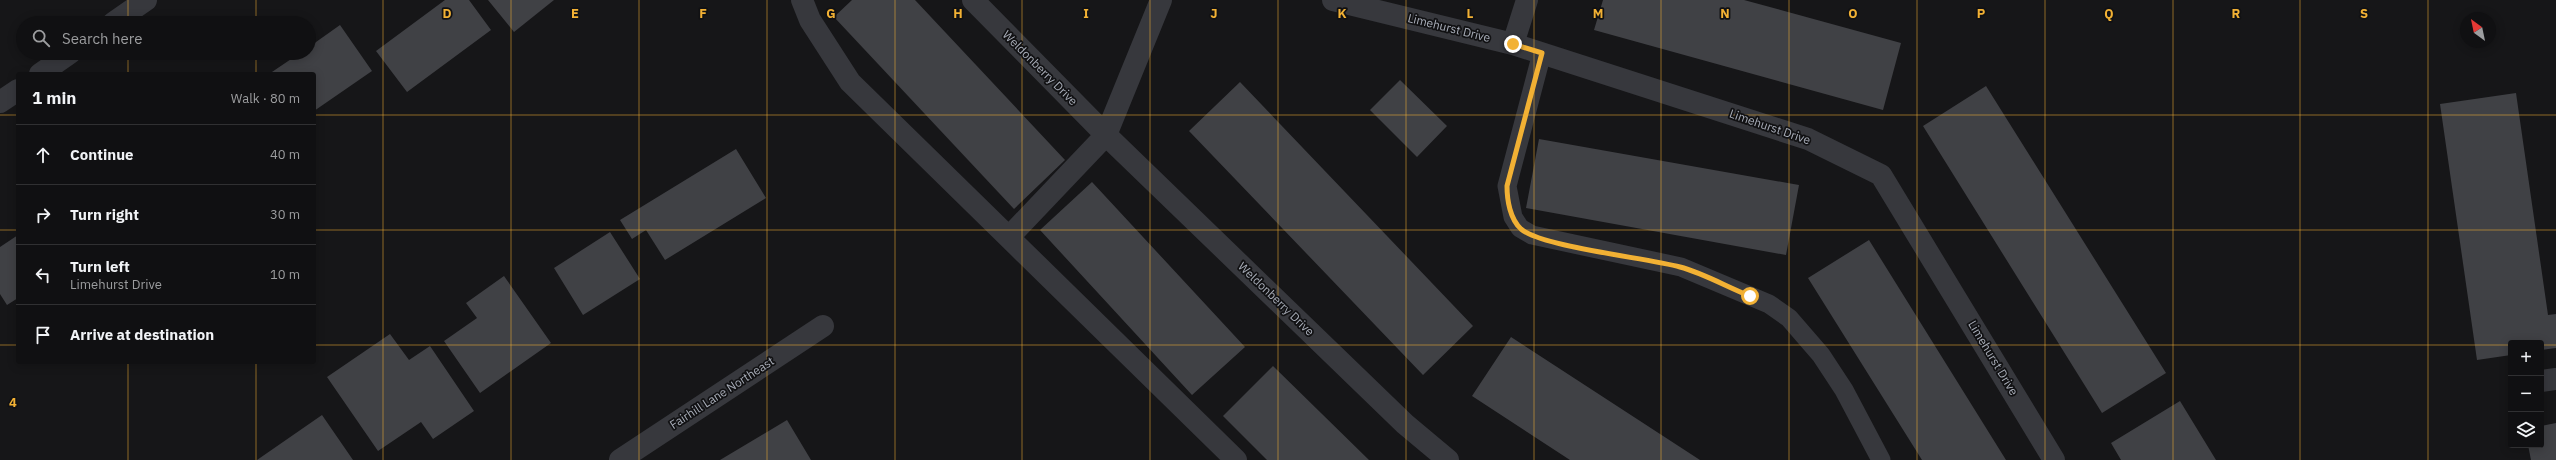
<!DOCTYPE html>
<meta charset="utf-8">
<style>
:root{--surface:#101012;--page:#1e1e20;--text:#f1f3f6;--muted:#9c9d9f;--line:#303032}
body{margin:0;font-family:"IBM Plex Sans",sans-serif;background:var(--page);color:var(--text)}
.controls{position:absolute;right:12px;bottom:12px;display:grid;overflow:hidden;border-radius:4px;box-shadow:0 2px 10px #0003}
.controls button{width:36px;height:36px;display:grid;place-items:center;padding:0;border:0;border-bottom:1px solid var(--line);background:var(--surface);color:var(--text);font:20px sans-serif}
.compass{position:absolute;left:2460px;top:12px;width:36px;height:36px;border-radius:50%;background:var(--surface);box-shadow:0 2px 10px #0003;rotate:327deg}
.stop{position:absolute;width:12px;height:12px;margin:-9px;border:3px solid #f2b134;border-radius:50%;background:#fff}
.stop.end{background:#f2b134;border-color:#fff;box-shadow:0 1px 4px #0008}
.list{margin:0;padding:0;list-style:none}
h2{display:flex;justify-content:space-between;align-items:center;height:52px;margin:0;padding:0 16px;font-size:17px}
h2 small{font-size:13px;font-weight:400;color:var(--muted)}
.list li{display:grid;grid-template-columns:26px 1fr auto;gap:12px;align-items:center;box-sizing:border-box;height:60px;padding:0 16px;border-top:1px solid var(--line)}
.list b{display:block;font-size:15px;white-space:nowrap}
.list p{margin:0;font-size:13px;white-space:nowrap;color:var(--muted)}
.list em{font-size:13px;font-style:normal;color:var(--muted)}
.icon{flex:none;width:22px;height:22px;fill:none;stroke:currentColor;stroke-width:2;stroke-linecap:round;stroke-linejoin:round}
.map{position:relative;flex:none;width:2556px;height:460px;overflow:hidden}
.search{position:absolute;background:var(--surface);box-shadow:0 2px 10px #0003;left:16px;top:16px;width:300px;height:44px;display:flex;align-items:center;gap:10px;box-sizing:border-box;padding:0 14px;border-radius:22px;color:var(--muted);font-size:15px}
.panel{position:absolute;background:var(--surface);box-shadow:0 2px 10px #0003;left:16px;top:72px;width:300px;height:292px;border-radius:4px}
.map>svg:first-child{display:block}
</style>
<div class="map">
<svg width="2556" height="460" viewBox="0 0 2556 460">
<rect width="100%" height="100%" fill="#161618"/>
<!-- building -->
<path fill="#404145" d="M 445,0 L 469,0 L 491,30 L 407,92 L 376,51 Z
M 488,0 L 554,0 L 514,32 Z
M 852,0 L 915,0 L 1065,160 L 1014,209 L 834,17 Z
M 1603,0 L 1744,0 L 1901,43 L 1883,110 L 1594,30 Z
M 340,25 L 372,71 L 314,111 L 314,74 L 269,74 L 300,53 L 309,53 L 309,47 Z
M 1400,80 L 1447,126 L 1417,157 L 1370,110 Z
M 1240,82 L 1473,326 L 1423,375 L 1189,131 Z
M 1986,86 L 2166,373 L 2102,413 L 1923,126 Z
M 2516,93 L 2548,315 L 2556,314 L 2556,348 L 2541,350 L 2541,343 L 2511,343 L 2511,355 L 2477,360 L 2440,104 Z
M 1539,139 L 1799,185 L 1786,255 L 1526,208 Z
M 736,149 L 766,198 L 665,260 L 646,230 L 632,239 L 620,220 Z
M 1092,182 L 1245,347 L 1192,395 L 1040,230 Z
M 610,232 L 640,279 L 583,315 L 554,268 Z
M 18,235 L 18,298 L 7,305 L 0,294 L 0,247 Z
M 1869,240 L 2006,460 L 1922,460 L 1808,278 Z
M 504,276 L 551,343 L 480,393 L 444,341 L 477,318 L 466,303 Z
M 390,334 L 409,360 L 430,346 L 474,411 L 433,439 L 421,422 L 378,451 L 327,377 Z
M 1511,337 L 1700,460 L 1570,460 L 1472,396 Z
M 1273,366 L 1369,460 L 1267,460 L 1223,416 Z
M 2180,401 L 2216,460 L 2121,460 L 2111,443 Z
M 322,415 L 353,460 L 257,460 Z
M 787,420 L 811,460 L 720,460 Z
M 2556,423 L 2556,460 L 2531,460 L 2528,445 L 2541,445 L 2541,426 Z"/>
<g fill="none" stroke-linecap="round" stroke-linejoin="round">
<!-- service -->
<path stroke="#37383d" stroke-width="19" d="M 1542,53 L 1507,186 L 1513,217 L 1520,228 L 1532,235 L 1681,267 L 1769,304 L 1789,318 L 1821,355 L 1844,390 L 1881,460"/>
<!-- minor -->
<path stroke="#37383d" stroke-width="22" d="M 802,0 L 810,20 L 850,82 L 1236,460
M 973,0 L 1106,135 L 1405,424 L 1448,460
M 1333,0 L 1513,44 L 1808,139 L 1881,175 L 2054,460
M 113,23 L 146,0
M 1513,44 L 1527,0
M 40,74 L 70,53
M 0,102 L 18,90
M 1009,237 L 1106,135 L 1161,0
M 2541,381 L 2556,379
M 620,460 L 823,326"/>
</g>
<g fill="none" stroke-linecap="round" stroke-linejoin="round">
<!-- route -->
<path stroke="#f2b134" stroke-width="5" d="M 1513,44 L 1542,53 L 1507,186 C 1507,200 1510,219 1521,229 C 1542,247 1647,258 1680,267 C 1703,273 1727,287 1750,296"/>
</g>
<!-- grid -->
<path fill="none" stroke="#f2b134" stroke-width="1" stroke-opacity="0.55" d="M 128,0 L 128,23M 256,0 L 256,23M 383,0 L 383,460M 511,0 L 511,460M 639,0 L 639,460M 767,0 L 767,460M 895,0 L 895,460M 1022,0 L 1022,460M 1150,0 L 1150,460M 1278,0 L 1278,460M 1406,0 L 1406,460M 1534,0 L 1534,460M 1661,0 L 1661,460M 1789,0 L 1789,460M 1917,0 L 1917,460M 2045,0 L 2045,460M 2173,0 L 2173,460M 2300,0 L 2300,460M 2428,0 L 2428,460M 128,53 L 128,74M 256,53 L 256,74M 0,115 L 18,115M 314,115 L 2556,115M 0,230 L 18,230M 314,230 L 2556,230M 0,345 L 18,345M 314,345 L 2511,345M 2541,345 L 2556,345M 128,362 L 128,460M 256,362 L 256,460"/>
<g text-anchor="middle" stroke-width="3.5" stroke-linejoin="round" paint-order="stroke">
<!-- street labels -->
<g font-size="12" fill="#a8adb8" stroke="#111113">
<text transform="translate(1449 28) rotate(14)" y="4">Limehurst Drive</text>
<text transform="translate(1040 68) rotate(45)" y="4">Weldonberry Drive</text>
<text transform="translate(1770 127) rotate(19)" y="4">Limehurst Drive</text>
<text transform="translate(1276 299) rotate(44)" y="4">Weldonberry Drive</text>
<text transform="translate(1993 358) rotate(59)" y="4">Limehurst Drive</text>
<text transform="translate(722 393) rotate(-33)" y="4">Fairhill Lane Northeast</text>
</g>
</g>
<g font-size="13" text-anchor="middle" font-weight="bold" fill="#f2b134" stroke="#111113" stroke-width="3.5" stroke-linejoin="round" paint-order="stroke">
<text x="447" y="18">D</text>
<text x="575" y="18">E</text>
<text x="703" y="18">F</text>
<text x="831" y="18">G</text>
<text x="958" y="18">H</text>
<text x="1086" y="18">I</text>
<text x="1214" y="18">J</text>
<text x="1342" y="18">K</text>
<text x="1470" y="18">L</text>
<text x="1598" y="18">M</text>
<text x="1725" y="18">N</text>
<text x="1853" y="18">O</text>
<text x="1981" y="18">P</text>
<text x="2109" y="18">Q</text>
<text x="2236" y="18">R</text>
<text x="2364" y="18">S</text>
<text x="13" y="407">4</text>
</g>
</svg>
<div class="controls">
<button>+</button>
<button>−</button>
<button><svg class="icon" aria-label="layers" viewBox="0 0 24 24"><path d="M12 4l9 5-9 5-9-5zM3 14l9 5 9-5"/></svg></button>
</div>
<svg class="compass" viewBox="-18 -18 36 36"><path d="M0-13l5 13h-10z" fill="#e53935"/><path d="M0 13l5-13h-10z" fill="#9c9d9f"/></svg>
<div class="stop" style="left:1750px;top:296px"></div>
<div class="stop end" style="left:1513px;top:44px"></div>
<div class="search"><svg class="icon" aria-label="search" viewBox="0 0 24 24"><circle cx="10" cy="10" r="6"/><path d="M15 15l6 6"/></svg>Search here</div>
<section class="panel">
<h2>1 min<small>Walk · 80 m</small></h2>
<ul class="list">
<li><svg class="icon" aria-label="ahead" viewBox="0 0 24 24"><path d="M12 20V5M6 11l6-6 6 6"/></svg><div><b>Continue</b></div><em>40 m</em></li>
<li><svg class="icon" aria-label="right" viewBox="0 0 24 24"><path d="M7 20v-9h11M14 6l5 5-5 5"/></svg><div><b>Turn right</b></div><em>30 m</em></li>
<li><svg class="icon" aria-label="left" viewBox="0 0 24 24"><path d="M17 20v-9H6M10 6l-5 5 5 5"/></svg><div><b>Turn left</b><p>Limehurst Drive</p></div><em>10 m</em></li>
<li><svg class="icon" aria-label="arrive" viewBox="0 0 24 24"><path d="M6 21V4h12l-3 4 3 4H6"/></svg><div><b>Arrive at destination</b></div></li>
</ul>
</section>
</div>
